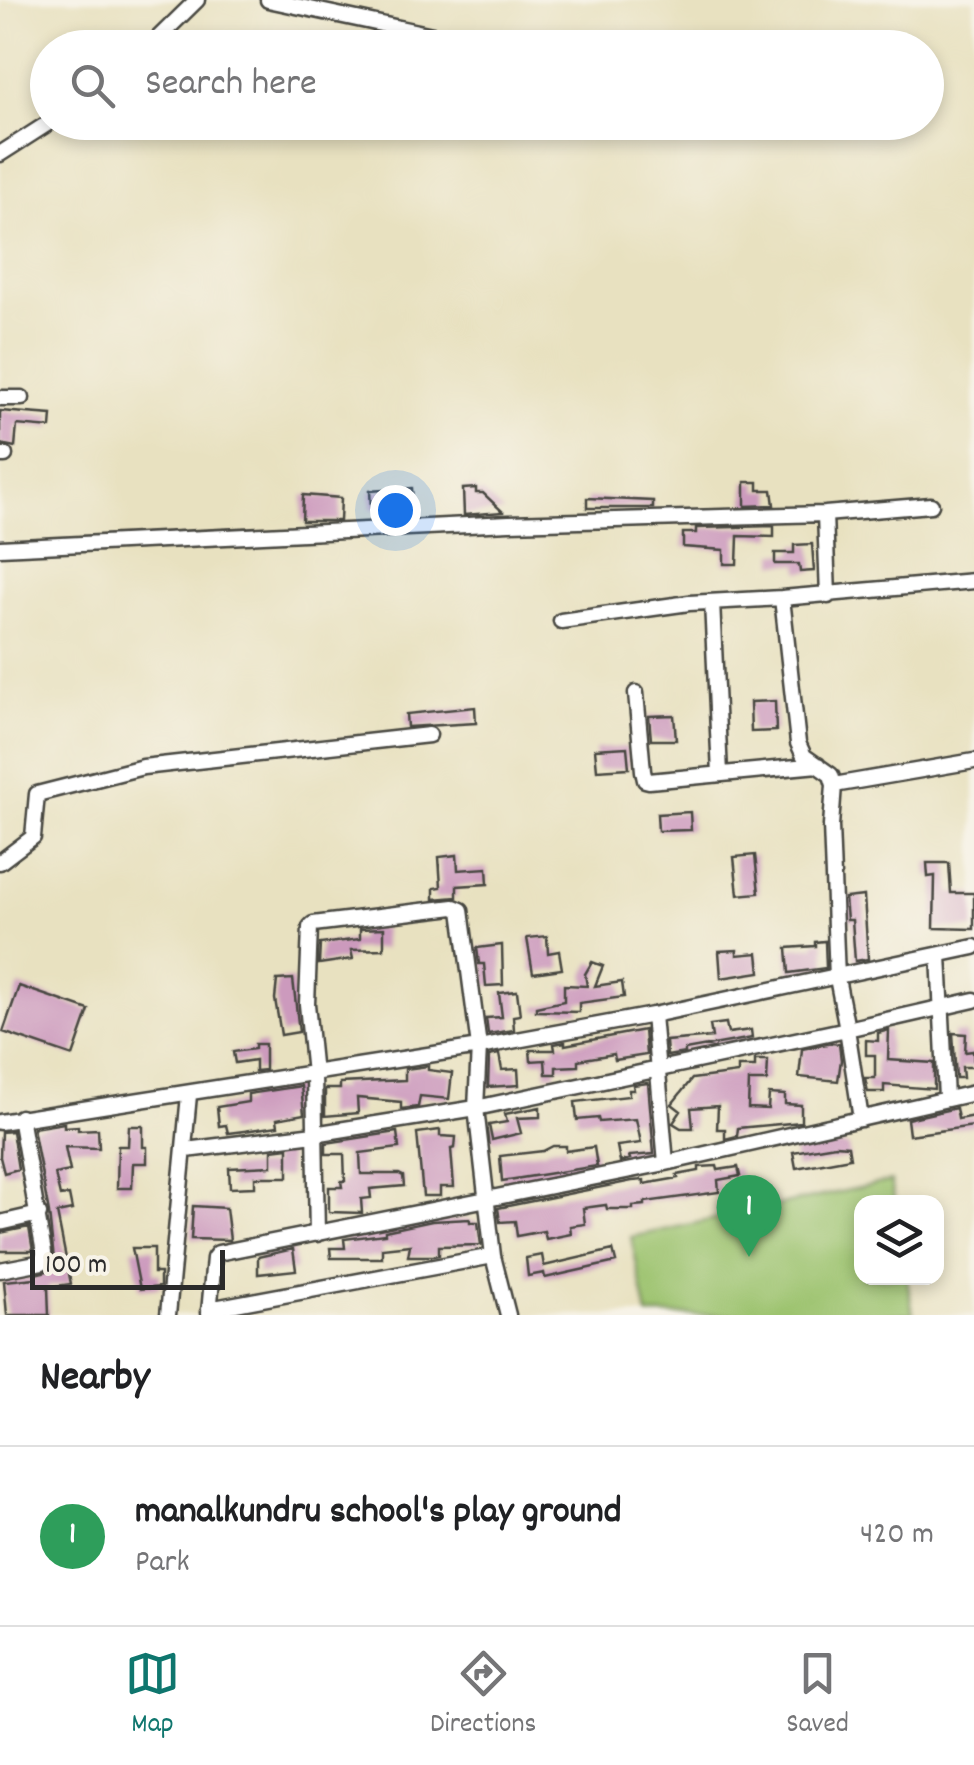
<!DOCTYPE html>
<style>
:root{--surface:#fff;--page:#f6f6f6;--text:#202124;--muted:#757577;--line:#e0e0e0;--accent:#0f766e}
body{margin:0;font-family:Dekko,sans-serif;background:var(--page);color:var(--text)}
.controls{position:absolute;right:30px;bottom:30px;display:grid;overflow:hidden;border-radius:20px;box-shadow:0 5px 15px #0003}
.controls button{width:90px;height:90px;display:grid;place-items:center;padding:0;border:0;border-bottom:2px solid var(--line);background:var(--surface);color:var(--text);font:50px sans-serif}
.scale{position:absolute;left:30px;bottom:25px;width:195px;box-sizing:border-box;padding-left:10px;border:5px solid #2b2b2b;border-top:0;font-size:28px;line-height:35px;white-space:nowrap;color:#2b2b2b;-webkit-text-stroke:8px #f7f3e8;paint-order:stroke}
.you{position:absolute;left:395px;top:510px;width:35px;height:35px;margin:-25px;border:8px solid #fff;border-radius:50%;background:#1a73e8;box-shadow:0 0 0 15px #1a73e833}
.badge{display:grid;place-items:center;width:65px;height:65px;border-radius:50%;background:var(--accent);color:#fff;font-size:32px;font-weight:700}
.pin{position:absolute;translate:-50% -82px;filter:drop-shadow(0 2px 5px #0008)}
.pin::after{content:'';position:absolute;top:52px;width:35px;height:30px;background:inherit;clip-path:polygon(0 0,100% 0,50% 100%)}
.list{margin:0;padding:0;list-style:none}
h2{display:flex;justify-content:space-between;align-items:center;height:130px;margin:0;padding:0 40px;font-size:42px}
h2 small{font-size:32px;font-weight:400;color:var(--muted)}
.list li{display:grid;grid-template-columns:65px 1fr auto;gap:30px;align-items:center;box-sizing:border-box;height:180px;padding:0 40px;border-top:2px solid var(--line)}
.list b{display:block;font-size:38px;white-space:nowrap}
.list p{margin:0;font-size:32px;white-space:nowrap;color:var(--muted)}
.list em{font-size:32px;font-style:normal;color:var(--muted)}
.icon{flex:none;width:55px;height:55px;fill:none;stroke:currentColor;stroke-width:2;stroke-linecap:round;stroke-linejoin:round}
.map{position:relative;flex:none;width:974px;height:1315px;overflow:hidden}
.search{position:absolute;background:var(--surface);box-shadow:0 5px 15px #0003;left:30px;right:30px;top:30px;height:110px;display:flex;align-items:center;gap:25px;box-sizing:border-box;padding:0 35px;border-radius:55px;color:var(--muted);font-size:38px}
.sheet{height:310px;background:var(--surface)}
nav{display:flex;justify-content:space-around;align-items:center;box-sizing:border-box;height:140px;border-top:2px solid var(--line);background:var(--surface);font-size:28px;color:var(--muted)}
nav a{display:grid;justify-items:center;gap:5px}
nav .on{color:var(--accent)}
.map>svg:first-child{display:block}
</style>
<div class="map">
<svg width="974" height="1315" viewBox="0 0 974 1315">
<rect width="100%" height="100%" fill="#f7f3e8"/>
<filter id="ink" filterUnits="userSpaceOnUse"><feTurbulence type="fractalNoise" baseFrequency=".01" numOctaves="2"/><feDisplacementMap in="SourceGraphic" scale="20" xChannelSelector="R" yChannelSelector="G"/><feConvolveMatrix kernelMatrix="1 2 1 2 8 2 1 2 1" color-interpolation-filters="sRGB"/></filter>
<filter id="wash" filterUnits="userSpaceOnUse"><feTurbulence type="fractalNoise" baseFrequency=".0048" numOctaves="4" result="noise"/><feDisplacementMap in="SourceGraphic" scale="40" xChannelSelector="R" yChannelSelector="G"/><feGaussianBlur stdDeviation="2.25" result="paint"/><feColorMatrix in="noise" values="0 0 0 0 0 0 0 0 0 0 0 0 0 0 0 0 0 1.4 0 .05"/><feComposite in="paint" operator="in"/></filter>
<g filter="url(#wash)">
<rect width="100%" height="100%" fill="#e8e1c0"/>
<!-- green -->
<path fill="#9cc36e" stroke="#64774c" stroke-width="2.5" d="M 891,1181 L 895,1202 L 862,1202 L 862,1278 L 907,1278 L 913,1315 L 647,1315 L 631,1237 Z"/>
<g id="blocks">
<!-- building -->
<path fill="#cc9abd" d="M 0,411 L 52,415 L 51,428 L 17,425 L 15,447 L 0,444 Z
M 745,482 L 758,482 L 758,490 L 772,490 L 774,505 L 745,506 Z
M 412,488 L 414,512 L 391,513 L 391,508 L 371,509 L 370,491 Z
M 476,488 L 476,493 L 483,493 L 503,512 L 464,515 L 463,489 Z
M 303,495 L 341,498 L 340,521 L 302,521 Z
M 587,498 L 653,501 L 653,508 L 587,508 Z
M 774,526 L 774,537 L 738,536 L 737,564 L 724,564 L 724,550 L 683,547 L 683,533 L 696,533 L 696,528 Z
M 812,544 L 814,571 L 800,572 L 799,564 L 775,564 L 775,553 L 794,553 L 794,545 Z
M 775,701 L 776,731 L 751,732 L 750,702 Z
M 475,707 L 476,723 L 407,727 L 406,714 Z
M 674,715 L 676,740 L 651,740 L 649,716 Z
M 627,747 L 629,768 L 597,770 L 595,749 Z
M 690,812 L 691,830 L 658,831 L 657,814 Z
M 457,855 L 458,870 L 487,868 L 488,884 L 457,886 L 457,897 L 434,899 L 434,888 L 441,887 L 439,857 Z
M 755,855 L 759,893 L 738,895 L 734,857 Z
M 927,863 L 949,863 L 951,893 L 974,893 L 974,929 L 934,928 L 935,876 L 928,877 Z
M 864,896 L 868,959 L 855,961 L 852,920 L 847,920 L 845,898 Z
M 384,928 L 384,949 L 351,950 L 353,959 L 319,964 L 320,944 L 360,939 L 360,929 Z
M 547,936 L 548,953 L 559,951 L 562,969 L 533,973 L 527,938 Z
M 825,941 L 826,968 L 789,973 L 787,948 L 815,946 L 815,942 Z
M 502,945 L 503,985 L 486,986 L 484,964 L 479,964 L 477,948 Z
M 737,950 L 737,955 L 758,953 L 760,972 L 721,978 L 719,951 Z
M 592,962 L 603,966 L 595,986 L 622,982 L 624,997 L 579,1003 L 579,1012 L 536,1011 L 536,1007 L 564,1001 L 564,985 L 587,986 L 585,974 Z
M 293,979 L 299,1032 L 281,1035 L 275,999 L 277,980 Z
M 19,986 L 89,1010 L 73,1056 L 3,1032 Z
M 517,991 L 520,1015 L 513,1016 L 514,1030 L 488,1034 L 486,1018 L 502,1017 L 499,993 Z
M 726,1023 L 728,1033 L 751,1030 L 752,1038 L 685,1050 L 685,1053 L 667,1056 L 666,1041 L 712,1037 L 710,1025 Z
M 644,1030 L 646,1055 L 615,1060 L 614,1054 L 578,1060 L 578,1066 L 556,1067 L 556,1074 L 546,1074 L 545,1060 L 531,1061 L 530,1050 L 555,1050 L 554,1044 L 565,1042 L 565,1045 Z
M 889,1030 L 888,1060 L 934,1063 L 934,1089 L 884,1085 L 884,1092 L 868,1092 L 865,1078 L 875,1078 L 875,1055 L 866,1055 L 866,1040 L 878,1041 L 878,1033 Z
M 953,1033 L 966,1034 L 965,1052 L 973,1051 L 974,1067 L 962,1067 L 963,1078 L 956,1078 Z
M 832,1043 L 839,1044 L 841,1060 L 838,1081 L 799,1077 L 802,1049 Z
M 255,1044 L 265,1044 L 265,1070 L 255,1071 L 255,1060 L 235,1063 L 233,1052 L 255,1049 Z
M 499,1054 L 502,1070 L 518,1069 L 519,1085 L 488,1087 L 489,1056 Z
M 755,1060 L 768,1060 L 767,1081 L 749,1081 L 748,1108 L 768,1109 L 769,1094 L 785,1095 L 785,1104 L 801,1105 L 801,1122 L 738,1128 L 737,1136 L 725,1139 L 725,1129 L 717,1129 L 718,1106 L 691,1108 L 693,1128 L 681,1128 L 673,1123 L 681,1111 L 672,1104 L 692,1079 L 738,1073 L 738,1067 L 755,1067 Z
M 428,1066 L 428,1070 L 452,1073 L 449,1099 L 420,1096 L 418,1107 L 401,1109 L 401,1102 L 357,1098 L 358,1113 L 325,1116 L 325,1089 L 340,1089 L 340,1083 L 405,1080 L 405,1069 Z
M 648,1083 L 654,1154 L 629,1156 L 630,1159 L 620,1162 L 617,1146 L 641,1143 L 636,1119 L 599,1122 L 598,1118 L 577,1120 L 575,1102 L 629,1096 L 629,1090 L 634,1090 L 633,1085 Z
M 301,1086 L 304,1114 L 277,1119 L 278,1126 L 244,1131 L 228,1133 L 226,1125 L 219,1126 L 217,1107 L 248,1102 L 248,1094 Z
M 540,1107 L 540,1117 L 517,1118 L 521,1133 L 492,1140 L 489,1125 L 507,1122 L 505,1114 Z
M 956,1108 L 958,1119 L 974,1116 L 974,1126 L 909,1135 L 907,1119 Z
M 64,1123 L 64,1127 L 78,1126 L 78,1130 L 98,1129 L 99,1148 L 65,1147 L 70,1171 L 55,1174 L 60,1196 L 69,1195 L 72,1210 L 57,1213 L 71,1284 L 48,1287 L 49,1315 L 7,1315 L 4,1281 L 35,1278 L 35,1274 L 55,1269 L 49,1213 L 33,1128 Z
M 129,1126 L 143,1126 L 143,1147 L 147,1147 L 147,1163 L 133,1163 L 132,1188 L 117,1188 L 118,1146 L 128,1146 Z
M 440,1130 L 440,1136 L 456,1137 L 455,1148 L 451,1149 L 454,1187 L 440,1187 L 440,1196 L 423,1196 L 417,1133 Z
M 12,1131 L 18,1169 L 4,1173 L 0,1157 L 1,1132 Z
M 397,1132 L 399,1148 L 360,1153 L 361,1174 L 399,1174 L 403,1176 L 404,1186 L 370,1189 L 371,1198 L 361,1199 L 362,1213 L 329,1212 L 329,1187 L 342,1187 L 341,1181 L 345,1181 L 344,1154 L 326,1154 L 326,1143 Z
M 835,1145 L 848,1146 L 850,1158 L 796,1168 L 793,1152 Z
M 553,1146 L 566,1146 L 566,1151 L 594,1147 L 597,1166 L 502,1181 L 500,1156 L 543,1151 Z
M 288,1148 L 288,1177 L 255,1177 L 255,1187 L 230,1188 L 229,1168 L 272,1166 L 272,1150 Z
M 717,1166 L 718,1170 L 738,1167 L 740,1176 L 718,1180 L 719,1192 L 645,1202 L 645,1205 L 633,1206 L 633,1209 L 607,1209 L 606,1205 L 583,1208 L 585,1224 L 570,1226 L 571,1234 L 546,1239 L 544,1231 L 517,1236 L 515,1221 L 500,1222 L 498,1208 L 632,1181 L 644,1180 L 644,1184 L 678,1178 L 677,1175 L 699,1171 L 699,1167 Z
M 193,1206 L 226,1208 L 230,1240 L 191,1239 Z
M 470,1219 L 470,1222 L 478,1222 L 481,1245 L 439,1246 L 439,1255 L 433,1256 L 408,1256 L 410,1245 L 382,1248 L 382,1258 L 331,1258 L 330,1248 L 345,1248 L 344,1239 L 385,1234 L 385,1231 L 432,1221 Z
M 29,1227 L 33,1251 L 0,1251 L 0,1233 Z
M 132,1248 L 154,1248 L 154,1273 L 160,1273 L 160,1287 L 140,1289 Z
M 293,1249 L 296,1270 L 258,1274 L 258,1257 Z
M 613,1250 L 616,1262 L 545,1278 L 544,1273 L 528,1276 L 526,1258 L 542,1255 L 544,1266 Z"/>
</g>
</g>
<g filter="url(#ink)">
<use href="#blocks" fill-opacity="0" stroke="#474641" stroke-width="2.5"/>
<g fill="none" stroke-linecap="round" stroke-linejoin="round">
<defs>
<path id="street" d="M 268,0 L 437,36
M 148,48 L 197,0
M 0,154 L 50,122
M 0,398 L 22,398
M 0,455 L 5,455
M 825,514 L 828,596
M 0,548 L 509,523 L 825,514 L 931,505
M 712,602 L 720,774
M 561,621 L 689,603 L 782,598
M 636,693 L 643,771 L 645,780 L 649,781 L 818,765
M 834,785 L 974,761
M 0,862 L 33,837 L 37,794 L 143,767 L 429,735
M 939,955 L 946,1098
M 653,1015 L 666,1163
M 861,1119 L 847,1029 L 974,1000
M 0,1122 L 479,1047 L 653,1015 L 974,947
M 186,1150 L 314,1134 L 476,1108 L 847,1029 L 837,978 L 831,826 L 834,785 L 831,775 L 804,756 L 798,743 L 782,598 L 974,581
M 0,1223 L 39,1214
M 493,1256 L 508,1315
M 0,1270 L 42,1262 L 44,1253 L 20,1117
M 209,1309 L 493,1256 L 476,1108 L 479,1047 L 461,910 L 454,907 L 313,924 L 310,927 L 307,1004 L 314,1074 L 317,1234
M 209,1313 L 214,1258 L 218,1253 L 666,1163 L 974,1093
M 168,1315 L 189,1095"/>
</defs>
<!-- street casing -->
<use href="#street" stroke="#474641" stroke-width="19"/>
<!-- street -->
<use href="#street" stroke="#fff" stroke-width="14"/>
</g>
</g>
</svg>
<div class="controls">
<button><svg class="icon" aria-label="layers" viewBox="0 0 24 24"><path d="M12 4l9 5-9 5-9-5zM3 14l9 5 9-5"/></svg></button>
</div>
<div class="scale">100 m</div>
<div class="you"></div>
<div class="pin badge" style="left:749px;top:1257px;background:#2e9e5b">1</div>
<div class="search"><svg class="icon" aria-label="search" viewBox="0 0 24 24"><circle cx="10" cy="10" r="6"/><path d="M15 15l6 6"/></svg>Search here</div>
</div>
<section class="sheet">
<h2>Nearby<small></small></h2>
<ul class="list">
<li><span class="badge" style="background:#2e9e5b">1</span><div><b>manalkundru school's play ground</b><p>Park</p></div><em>420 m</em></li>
</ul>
</section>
<nav>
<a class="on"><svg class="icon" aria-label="map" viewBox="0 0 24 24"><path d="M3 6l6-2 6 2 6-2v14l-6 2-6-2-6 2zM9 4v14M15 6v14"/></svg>Map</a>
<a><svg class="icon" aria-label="directions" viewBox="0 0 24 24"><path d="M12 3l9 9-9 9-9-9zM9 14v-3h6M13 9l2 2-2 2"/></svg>Directions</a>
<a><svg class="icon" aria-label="saved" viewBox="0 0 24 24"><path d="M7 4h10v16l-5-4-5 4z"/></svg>Saved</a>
</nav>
